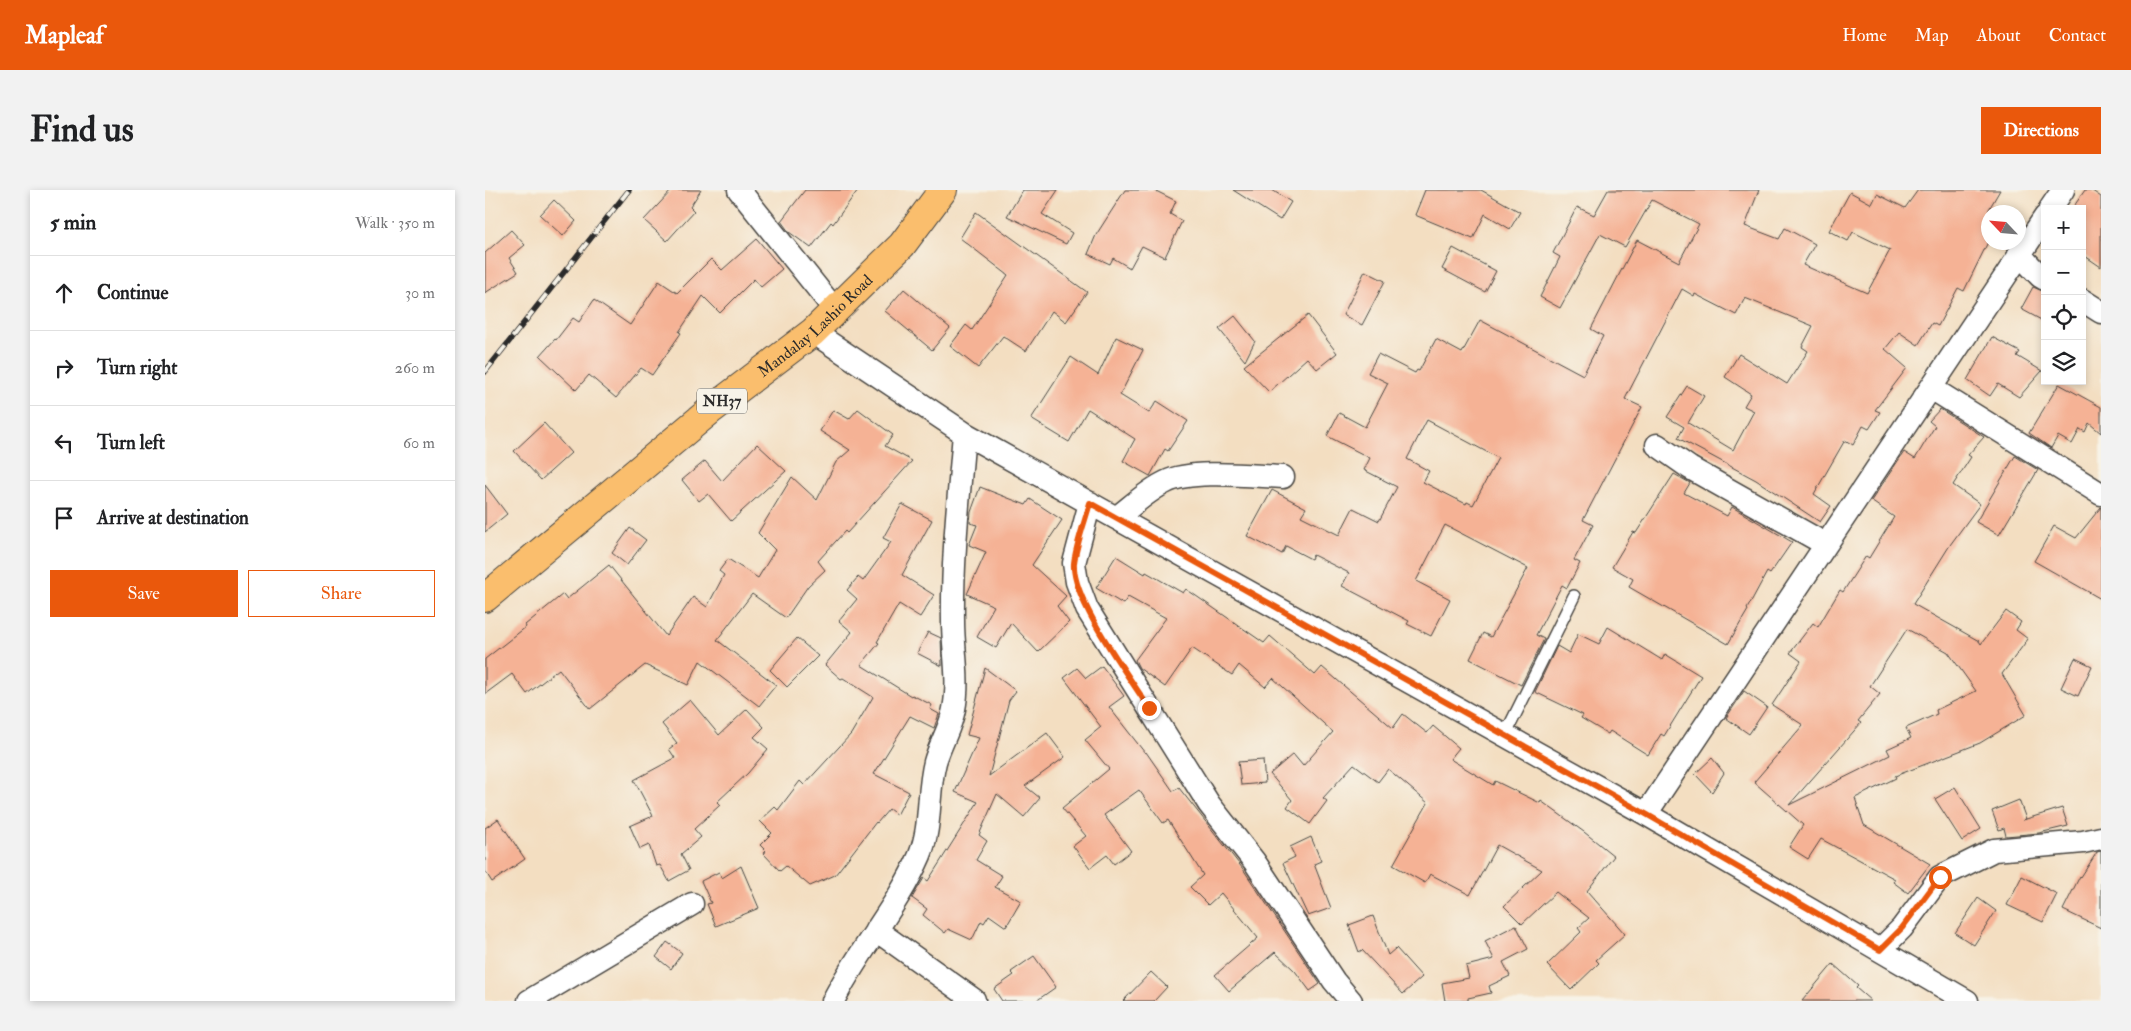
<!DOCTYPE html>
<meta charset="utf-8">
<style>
:root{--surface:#fff;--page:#f2f2f2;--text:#202124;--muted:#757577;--line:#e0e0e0;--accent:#ea580c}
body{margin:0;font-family:"IM FELL Double Pica",serif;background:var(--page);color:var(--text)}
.controls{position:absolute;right:15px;top:15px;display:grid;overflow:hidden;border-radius:0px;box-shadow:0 2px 8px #0003}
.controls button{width:45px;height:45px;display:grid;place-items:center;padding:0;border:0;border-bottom:1px solid var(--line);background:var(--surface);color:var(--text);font:25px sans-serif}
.compass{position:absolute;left:1496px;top:15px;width:45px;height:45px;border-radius:50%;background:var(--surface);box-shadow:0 2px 8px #0003;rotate:296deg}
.stop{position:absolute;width:15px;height:15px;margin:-11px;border:4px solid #ea580c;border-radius:50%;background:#fff}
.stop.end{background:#ea580c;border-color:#fff;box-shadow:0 1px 5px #0008}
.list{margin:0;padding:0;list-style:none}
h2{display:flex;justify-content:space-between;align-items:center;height:65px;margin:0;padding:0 20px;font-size:21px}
h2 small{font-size:16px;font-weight:400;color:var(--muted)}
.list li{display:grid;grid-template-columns:32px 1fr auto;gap:15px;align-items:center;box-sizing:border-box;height:75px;padding:0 20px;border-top:1px solid var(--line)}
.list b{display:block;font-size:19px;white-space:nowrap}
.list em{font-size:16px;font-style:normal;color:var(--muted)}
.actions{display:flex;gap:10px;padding:15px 20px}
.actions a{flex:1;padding:11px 0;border:1px solid var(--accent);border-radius:0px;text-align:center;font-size:18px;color:var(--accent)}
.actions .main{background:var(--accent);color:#fff}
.icon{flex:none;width:28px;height:28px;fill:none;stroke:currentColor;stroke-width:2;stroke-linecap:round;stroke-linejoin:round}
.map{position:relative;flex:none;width:1616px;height:811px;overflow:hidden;border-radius:0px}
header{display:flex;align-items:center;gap:30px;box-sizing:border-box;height:70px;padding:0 25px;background:var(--accent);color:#fff}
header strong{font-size:24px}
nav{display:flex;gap:28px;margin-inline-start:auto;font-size:18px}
.intro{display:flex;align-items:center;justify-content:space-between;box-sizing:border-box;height:120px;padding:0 30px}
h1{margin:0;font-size:35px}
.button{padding:12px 22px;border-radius:0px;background:var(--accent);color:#fff;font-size:18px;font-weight:700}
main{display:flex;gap:30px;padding:0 30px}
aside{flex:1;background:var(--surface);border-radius:0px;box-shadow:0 2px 8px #0003}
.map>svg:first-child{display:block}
</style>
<header>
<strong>Mapleaf</strong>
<nav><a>Home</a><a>Map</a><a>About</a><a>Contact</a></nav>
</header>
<div class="intro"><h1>Find us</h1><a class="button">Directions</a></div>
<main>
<aside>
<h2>5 min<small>Walk · 350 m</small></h2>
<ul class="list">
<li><svg class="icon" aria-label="ahead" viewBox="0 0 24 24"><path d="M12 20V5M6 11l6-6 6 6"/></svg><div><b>Continue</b></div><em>30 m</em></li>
<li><svg class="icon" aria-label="right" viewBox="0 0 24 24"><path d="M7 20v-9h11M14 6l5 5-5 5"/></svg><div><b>Turn right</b></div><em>260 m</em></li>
<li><svg class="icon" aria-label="left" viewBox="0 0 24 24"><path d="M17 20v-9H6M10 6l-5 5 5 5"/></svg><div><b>Turn left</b></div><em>60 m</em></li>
<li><svg class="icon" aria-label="arrive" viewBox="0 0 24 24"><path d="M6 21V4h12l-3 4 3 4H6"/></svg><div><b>Arrive at destination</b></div></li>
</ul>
<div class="actions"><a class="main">Save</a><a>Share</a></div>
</aside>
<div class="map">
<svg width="1616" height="811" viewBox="0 0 1616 811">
<rect width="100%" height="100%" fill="#f7f3e8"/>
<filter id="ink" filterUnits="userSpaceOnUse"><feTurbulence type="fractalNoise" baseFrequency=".02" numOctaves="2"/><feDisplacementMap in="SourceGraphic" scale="10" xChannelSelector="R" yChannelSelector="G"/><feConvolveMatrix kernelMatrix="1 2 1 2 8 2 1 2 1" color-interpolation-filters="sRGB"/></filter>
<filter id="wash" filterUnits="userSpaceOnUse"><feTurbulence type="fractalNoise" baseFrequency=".0096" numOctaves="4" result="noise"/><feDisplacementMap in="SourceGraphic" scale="20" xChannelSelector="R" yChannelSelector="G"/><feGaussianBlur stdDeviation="1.12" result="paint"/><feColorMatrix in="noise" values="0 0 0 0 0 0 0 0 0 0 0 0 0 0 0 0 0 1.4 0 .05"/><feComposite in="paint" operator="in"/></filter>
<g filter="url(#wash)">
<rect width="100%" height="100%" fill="#f3dec1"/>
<g id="blocks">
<!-- building -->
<path fill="#f5b295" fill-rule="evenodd" d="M 187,0 L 216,0 L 205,17 L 209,21 L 182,51 L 159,30 Z
M 320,0 L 373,0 L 348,34 L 346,32 L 326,58 L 304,42 L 296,31 Z
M 538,0 L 573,0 L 557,24 L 587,43 L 581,54 L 522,26 Z
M 640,0 L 669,0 L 691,11 L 685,24 L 697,31 L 680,67 L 657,56 L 645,78 L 628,68 L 625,74 L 603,64 L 611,45 Z
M 748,0 L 787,0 L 806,12 L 795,30 Z
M 940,0 L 996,0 L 1035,22 L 1025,39 L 1000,24 L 988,49 L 930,25 Z
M 1123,0 L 1274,0 L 1260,36 L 1294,49 L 1300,38 L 1330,54 L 1318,75 L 1382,103 L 1405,60 L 1368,42 L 1363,51 L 1344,41 L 1365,2 L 1387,14 L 1392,4 L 1420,18 L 1433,0 L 1515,0 L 1504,19 L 1504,50 L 1479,101 L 1473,98 L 1453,136 L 1447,133 L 1433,155 L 1414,142 L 1400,159 L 1422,178 L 1390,220 L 1395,222 L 1384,239 L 1378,236 L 1368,255 L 1360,250 L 1329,304 L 1346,316 L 1335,332 L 1271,290 L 1193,248 L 1199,237 L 1182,227 L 1202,196 L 1219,206 L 1203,233 L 1248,260 L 1269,221 L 1259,216 L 1266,204 L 1240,187 L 1254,164 L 1302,194 L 1323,161 L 1317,157 L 1328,136 L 1260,108 L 1251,125 L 1210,104 L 1209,106 L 1197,99 L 1140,209 L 1157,217 L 1098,330 L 1108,335 L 1089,370 L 1095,373 L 1082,398 L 1077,395 L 1051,445 L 1059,449 L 1036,495 L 985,469 L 998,443 L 1006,447 L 1043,378 L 960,335 L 931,391 L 965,409 L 946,446 L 922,434 L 924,431 L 857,396 L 864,383 L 828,365 L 826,369 L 801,356 L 797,364 L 762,346 L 787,300 L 821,318 L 816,326 L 854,345 L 868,318 L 894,331 L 912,297 L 879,280 L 885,268 L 842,246 L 854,223 L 880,237 L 903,193 L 883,183 L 893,164 L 930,183 L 932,180 L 934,181 L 951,149 L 977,163 L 995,130 L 1098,185 L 1118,146 L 1106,139 L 1152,50 L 1194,72 L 1214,34 L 1167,10 L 1140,57 L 1115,44 L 1075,118 L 1055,107 L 1075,67 L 1068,63 L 1092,17 L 1109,25 ZM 942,230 L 1013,268 L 988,315 L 982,312 L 981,314 L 938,292 L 944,281 L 922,269 Z
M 1600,0 L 1606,0 L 1616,7 L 1616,77 L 1597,64 L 1597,19 L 1587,19 Z
M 69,10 L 91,31 L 78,46 L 55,25 Z
M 491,22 L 602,102 L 581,132 L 567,121 L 541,161 L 518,146 L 493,178 L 465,156 L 481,135 L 487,140 L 523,85 L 475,48 Z
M 26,40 L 40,55 L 24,68 L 33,82 L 0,103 L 0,63 Z
M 272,49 L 297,79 L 276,97 L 269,89 L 235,123 L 218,106 L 194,142 L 196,143 L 167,185 L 156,178 L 131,208 L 104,185 L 91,200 L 55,166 L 70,149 L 71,150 L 88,128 L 94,132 L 109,110 L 145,135 L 174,91 L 192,103 L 226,69 L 237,80 Z
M 968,58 L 1011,81 L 1000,102 L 957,79 Z
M 880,81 L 900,91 L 877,135 L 858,125 Z
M 1548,97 L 1560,102 L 1560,132 L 1536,119 Z
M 419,99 L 465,138 L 447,160 L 400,121 Z
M 823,125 L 852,163 L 832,179 L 822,168 L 784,202 L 759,176 Z
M 750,126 L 770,151 L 760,171 L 734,139 Z
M 631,147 L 658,160 L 635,205 L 664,223 L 672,211 L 703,231 L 683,261 L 680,259 L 665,286 L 638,271 L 650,249 L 603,219 L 584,252 L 546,229 L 586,167 L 613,185 Z
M 1507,147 L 1535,162 L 1532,166 L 1557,181 L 1534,207 L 1513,194 L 1505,206 L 1482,190 Z
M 1574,194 L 1616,217 L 1616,243 L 1604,233 L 1600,242 L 1595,239 L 1587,254 L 1573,246 L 1566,258 L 1544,243 Z
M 373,219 L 408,245 L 400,256 L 427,271 L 362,343 L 360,341 L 333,371 L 340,380 L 323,396 L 301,428 L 267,404 L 232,450 L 291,495 L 274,516 L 215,471 L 203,495 L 160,475 L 105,519 L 74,479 L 42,504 L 27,484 L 0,504 L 0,469 L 41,437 L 40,435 L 78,404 L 82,409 L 124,375 L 181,446 L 208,407 L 222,417 L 239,385 L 234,381 L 243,369 L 273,388 L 290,360 L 273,343 L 307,287 L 332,310 L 351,272 L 365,260 L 335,241 L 348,220 L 364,229 Z
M 1455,219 L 1499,247 L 1483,265 L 1486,267 L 1468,295 L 1495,314 L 1465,355 L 1428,414 L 1494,451 L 1496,454 L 1521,421 L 1536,432 L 1531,440 L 1543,449 L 1517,484 L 1541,525 L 1495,553 L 1410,586 L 1411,588 L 1370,608 L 1379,635 L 1445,674 L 1423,703 L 1408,692 L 1410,689 L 1336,649 L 1323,669 L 1304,657 L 1318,635 L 1269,592 L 1318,535 L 1287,515 L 1316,471 L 1305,463 L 1328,433 L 1333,437 L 1355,400 L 1358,402 L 1381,366 L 1384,368 L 1409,327 L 1386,311 L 1419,262 L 1430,269 L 1450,236 L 1444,231 ZM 1422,439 L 1463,462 L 1491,501 L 1451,520 L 1452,524 L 1421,538 L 1426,548 L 1402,559 L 1405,565 L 1304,615 L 1376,533 L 1373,531 L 1395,504 L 1385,496 Z
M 59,233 L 86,263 L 56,290 L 29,261 Z
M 272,254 L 301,281 L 246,331 L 223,304 L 214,311 L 197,290 L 220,271 L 237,291 Z
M 1530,266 L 1553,280 L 1514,345 L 1491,332 Z
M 1189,284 L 1205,293 L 1199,303 L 1242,326 L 1247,317 L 1307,352 L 1285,384 L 1282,382 L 1262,419 L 1263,420 L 1243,454 L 1144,397 L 1148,389 L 1127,377 L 1148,342 L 1151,343 Z
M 0,295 L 22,324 L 0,342 Z
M 495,297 L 541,315 L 545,309 L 577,330 L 547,375 L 581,406 L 572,416 L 584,432 L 553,462 L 526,433 L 511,458 L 492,447 L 509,416 L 482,404 L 501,362 L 484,355 L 492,335 L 485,333 L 486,322 Z
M 417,314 L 447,330 L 417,385 L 449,405 L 435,427 L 414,414 L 392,452 L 394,453 L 376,475 L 426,506 L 427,505 L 447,515 L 445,519 L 454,524 L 449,538 L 425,526 L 389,584 L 424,602 L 412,625 L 404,619 L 392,633 L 391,632 L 350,685 L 325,696 L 301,676 L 295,681 L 278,663 L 281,661 L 275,655 L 287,643 L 275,631 L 290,617 L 293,620 L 315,591 L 319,595 L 366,544 L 388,507 L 358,488 L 356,489 L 340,475 L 367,442 L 354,431 L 372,409 L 362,400 L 373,387 L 378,391 L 406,352 L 398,348 Z
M 1616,317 L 1616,409 L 1549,371 L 1569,336 L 1591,348 Z
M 145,338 L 161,350 L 142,375 L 127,363 Z
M 631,366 L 660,384 L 661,382 L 698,403 L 701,399 L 779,453 L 785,446 L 830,485 L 837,477 L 908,538 L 918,524 L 942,543 L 948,536 L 974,558 L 965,569 L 1008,595 L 1010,591 L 1055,613 L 1056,611 L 1099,642 L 1129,666 L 1102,701 L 1140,744 L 1111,770 L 1114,773 L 1086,800 L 1062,775 L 1096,742 L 1093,738 L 1104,728 L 1071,702 L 1037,734 L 1019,716 L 1057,680 L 1012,655 L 985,705 L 945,684 L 940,693 L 908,675 L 943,613 L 903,579 L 893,592 L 869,574 L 838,608 L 842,611 L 825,634 L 802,617 L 807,610 L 785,584 L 808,564 L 818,576 L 848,542 L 788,488 L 780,497 L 754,475 L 747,485 L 707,458 L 680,497 L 654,478 L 650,470 L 681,428 L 643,407 L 638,414 L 611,398 Z
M 1123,437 L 1177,470 L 1180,464 L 1216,486 L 1179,546 L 1176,544 L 1163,565 L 1125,541 L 1123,544 L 1096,528 L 1098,525 L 1050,502 L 1072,456 L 1084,463 L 1093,444 L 1114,454 Z
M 443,442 L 456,448 L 457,476 L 432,463 Z
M 312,448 L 333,466 L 302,497 L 285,480 Z
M 1590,468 L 1607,476 L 1593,506 L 1576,498 Z
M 617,476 L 639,506 L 624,517 L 660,563 L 661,562 L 688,601 L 694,598 L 758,679 L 835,794 L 825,801 L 810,781 L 790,762 L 744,801 L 730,785 L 773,748 L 736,703 L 723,715 L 705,697 L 718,685 L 683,630 L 678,633 L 654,600 L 619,625 L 646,661 L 629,674 L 622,665 L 605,678 L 588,656 L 601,646 L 577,618 L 624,579 L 600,550 L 616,537 L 579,488 L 592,478 L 601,488 Z
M 500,478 L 531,501 L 524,510 L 504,586 L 562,543 L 580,567 L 540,596 L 555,608 L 539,627 L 512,604 L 494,645 L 502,651 L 491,670 L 517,686 L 510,697 L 536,711 L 521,737 L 504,725 L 499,733 L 496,731 L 487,750 L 463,739 L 460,743 L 438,725 L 442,719 L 427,708 L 439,688 L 443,691 L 493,612 L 470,602 L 494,548 L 482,545 Z
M 1259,501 L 1282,517 L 1264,544 L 1241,528 Z
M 205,510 L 234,545 L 262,519 L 279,537 L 269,547 L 283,559 L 263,583 L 232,612 L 235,615 L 209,639 L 216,647 L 196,664 L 204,680 L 184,691 L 175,675 L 171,676 L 164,655 L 155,659 L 145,636 L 168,626 L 149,590 L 190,568 L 184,559 L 192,553 L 177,534 Z
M 1227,568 L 1239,583 L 1227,602 L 1210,584 Z
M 778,570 L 780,593 L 756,595 L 753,572 Z
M 1470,597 L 1496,639 L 1477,651 L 1450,609 Z
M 1534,610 L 1541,629 L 1538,630 L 1577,618 L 1583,636 L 1554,643 L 1521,646 L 1519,638 L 1514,640 L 1507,621 Z
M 13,629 L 40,669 L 7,692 L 0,681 L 0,638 Z
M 826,647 L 836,671 L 829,674 L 846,718 L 823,726 L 798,673 L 810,667 L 805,657 Z
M 1616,661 L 1616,738 L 1578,720 L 1595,686 L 1596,687 L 1612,662 Z
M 256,676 L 274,718 L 231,736 L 222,714 L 226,713 L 216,691 L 234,682 L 237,688 Z
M 1537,686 L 1572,704 L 1558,732 L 1522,715 Z
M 1493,708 L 1511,721 L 1489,755 L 1470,743 Z
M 888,726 L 903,765 L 911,758 L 937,787 L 918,804 L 877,760 L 874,762 L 864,735 Z
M 1031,735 L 1043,759 L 1018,772 L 1025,786 L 1004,796 L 1006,803 L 983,808 L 983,811 L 960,811 L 957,793 L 984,788 L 981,776 L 1009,769 L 1000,751 Z
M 182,752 L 197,763 L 186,779 L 171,767 Z
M 549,766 L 571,797 L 551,811 L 517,811 L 509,799 L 529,785 L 526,782 Z
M 1348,774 L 1373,796 L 1371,798 L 1386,811 L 1317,811 Z
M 666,782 L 682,797 L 669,811 L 638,811 Z"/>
</g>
</g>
<g filter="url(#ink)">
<use href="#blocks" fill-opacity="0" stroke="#494642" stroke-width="1"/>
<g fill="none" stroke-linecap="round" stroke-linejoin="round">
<defs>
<path id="service" d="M 1020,545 L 1089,406"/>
<path id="minor" d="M 254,0 L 350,120
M 1565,19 L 1578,0
M 1534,64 L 1555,86 L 1560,89
M 1597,110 L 1616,122
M 328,142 L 479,243 L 1161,624 L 1482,811
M 1446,198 L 1616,304
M 1172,255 L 1205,278 L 1340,354
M 605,313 L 589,373 L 592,392 L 602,419 L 724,614 L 769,671 L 849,791 L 866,811
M 631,328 C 647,316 662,301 681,292 C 706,279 768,286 798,287
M 1161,624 L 1560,27
M 391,740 L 489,810
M 1395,760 L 1417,738 L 1455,687 L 1509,660 L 1598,652 L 1616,648
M 44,811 L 207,714
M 348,811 C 373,761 413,716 435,665 C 447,635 442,603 450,572 C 455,554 466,537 469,519 C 475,490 468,460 468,432 C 467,369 474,306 479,243"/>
<g id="trunk">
<path id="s1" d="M 0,408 L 227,219 L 328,142 L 417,55 L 458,0"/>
</g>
</defs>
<!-- service casing -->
<use href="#service" stroke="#494642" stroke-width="14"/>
<!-- minor casing -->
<use href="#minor" stroke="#494642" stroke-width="25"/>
<!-- trunk casing -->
<use href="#trunk" stroke="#494642" stroke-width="30"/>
<!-- service -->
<use href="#service" stroke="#fff" stroke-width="11"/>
<!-- minor -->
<use href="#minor" stroke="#fff" stroke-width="22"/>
<!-- trunk -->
<use href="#trunk" stroke="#fabe6d" stroke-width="28"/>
<defs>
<path id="rail" d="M 0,182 L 144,0"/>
</defs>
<!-- rail casing -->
<use href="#rail" stroke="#2b2b2b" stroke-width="5.5"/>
<!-- rail -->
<use href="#rail" stroke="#f7f3e8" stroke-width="4" stroke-dasharray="11" stroke-linecap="butt"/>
</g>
</g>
<g fill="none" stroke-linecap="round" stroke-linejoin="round" filter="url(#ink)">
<!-- route -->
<path stroke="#ea580c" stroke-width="6" d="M 664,518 C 644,486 586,409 589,373 C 591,355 600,331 605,313 L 1161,624 L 1395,760 L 1417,738 L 1455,687"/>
</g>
<g text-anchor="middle" stroke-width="4" stroke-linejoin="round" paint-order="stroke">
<!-- shield labels -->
<rect fill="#f7f3e8" stroke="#686764" stroke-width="1" x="212" y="198.5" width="50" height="25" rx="4"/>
<g font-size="15" font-weight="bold" fill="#2b2b2b">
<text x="237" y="216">NH37</text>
</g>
<!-- street labels -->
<g font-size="16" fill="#2b2b2b" stroke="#f7f3e8">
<text dy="6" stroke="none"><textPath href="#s1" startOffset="428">Mandalay Lashio Road</textPath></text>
</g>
</g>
</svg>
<div class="controls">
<button>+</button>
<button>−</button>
<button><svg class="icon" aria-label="locate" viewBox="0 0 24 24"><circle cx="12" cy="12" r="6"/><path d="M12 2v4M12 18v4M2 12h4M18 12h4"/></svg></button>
<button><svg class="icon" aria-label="layers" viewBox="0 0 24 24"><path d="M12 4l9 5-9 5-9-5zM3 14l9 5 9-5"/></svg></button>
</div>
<svg class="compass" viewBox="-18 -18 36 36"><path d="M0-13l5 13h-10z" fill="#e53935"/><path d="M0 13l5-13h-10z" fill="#757577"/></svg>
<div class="stop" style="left:1455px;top:687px"></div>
<div class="stop end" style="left:664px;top:518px"></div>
</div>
</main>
